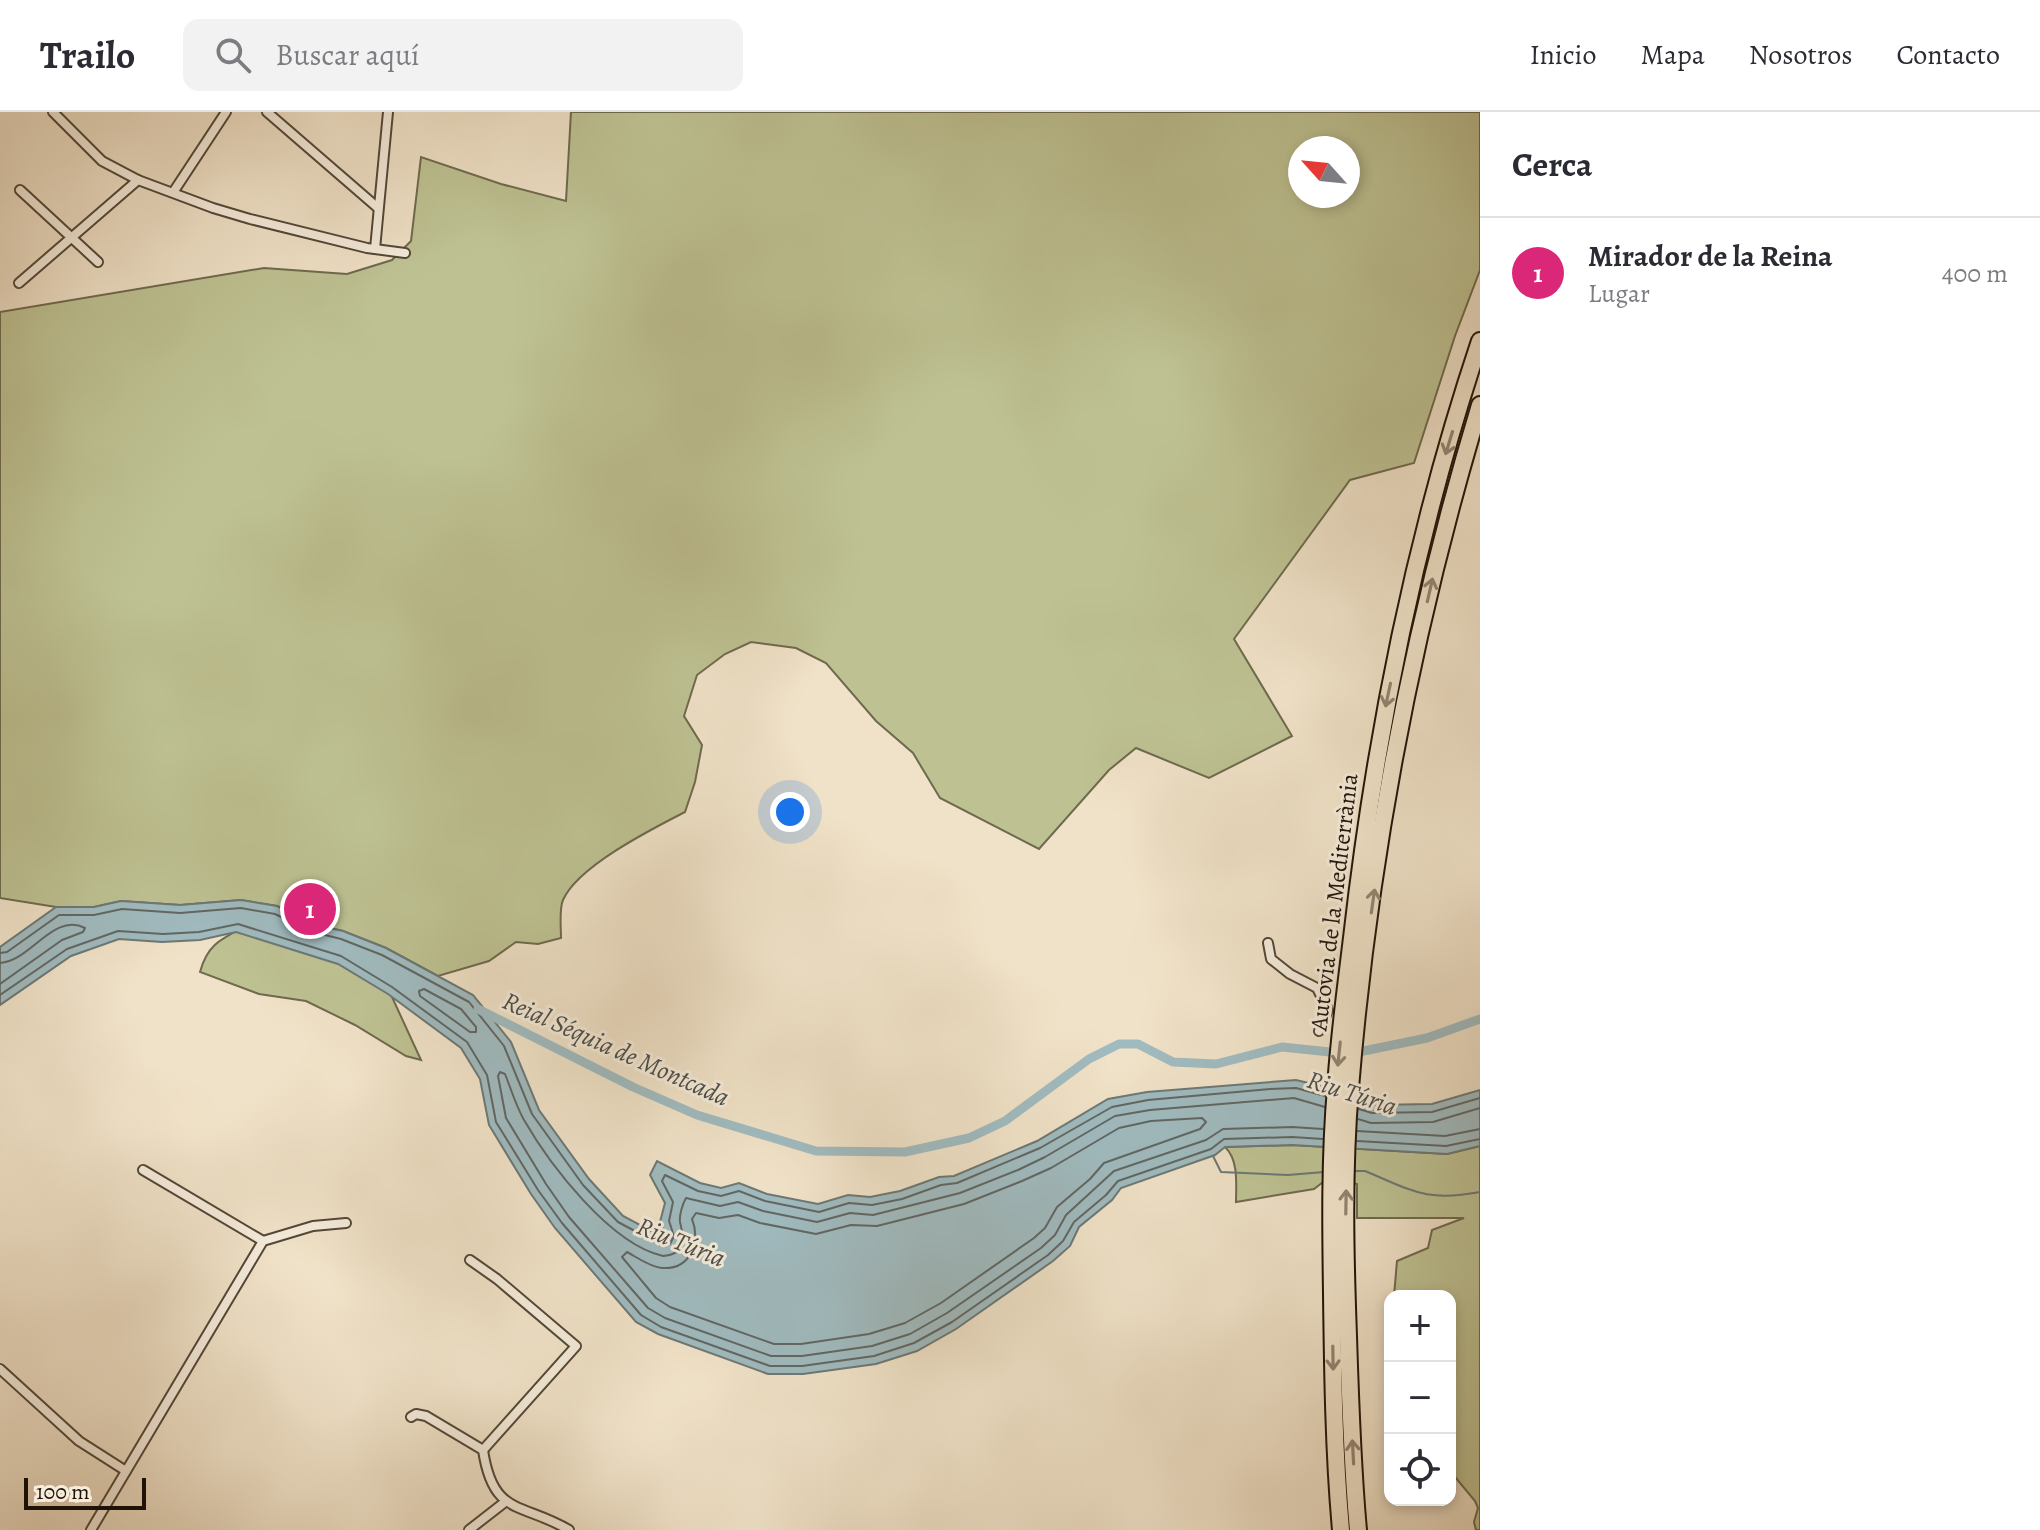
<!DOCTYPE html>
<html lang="es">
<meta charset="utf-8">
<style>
body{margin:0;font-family:Alegreya,serif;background:#f2f2f3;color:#2b2b33}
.controls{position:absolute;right:24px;bottom:24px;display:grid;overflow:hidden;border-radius:16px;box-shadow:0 4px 12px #0003}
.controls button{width:72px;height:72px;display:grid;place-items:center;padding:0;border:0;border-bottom:2px solid #e1e1e2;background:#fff;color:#2b2b33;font:40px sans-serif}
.compass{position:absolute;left:1288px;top:24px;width:72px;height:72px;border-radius:50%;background:#fff;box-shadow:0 4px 12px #0003;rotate:297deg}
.scale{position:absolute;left:24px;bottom:20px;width:122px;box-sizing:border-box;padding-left:8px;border:4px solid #1f1308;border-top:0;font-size:22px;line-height:28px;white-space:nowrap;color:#1f1308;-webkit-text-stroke:6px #f5ecdb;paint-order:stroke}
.you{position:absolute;left:790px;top:700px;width:28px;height:28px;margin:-20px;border:6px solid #fff;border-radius:50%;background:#1a73e8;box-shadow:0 0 0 12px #1a73e833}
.badge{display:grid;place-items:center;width:52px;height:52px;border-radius:50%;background:#db2777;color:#fff;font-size:26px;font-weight:700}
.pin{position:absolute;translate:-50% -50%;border:4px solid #fff;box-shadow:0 2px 8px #0006}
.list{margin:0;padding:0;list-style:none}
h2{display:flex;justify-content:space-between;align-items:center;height:104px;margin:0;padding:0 32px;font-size:34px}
h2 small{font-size:26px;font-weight:400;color:#7c7c81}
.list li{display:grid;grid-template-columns:52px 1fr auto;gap:24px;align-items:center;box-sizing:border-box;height:112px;padding:0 32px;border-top:2px solid #e1e1e2}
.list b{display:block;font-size:30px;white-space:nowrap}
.list p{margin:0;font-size:26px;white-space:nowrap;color:#7c7c81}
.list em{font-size:26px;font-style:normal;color:#7c7c81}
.icon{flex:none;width:44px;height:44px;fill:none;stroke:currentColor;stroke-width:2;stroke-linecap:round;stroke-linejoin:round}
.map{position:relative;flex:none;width:1480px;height:1418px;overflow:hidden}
header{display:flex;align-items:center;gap:48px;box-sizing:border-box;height:112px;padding:0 40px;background:#fff;border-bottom:2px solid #e1e1e2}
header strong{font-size:38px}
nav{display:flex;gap:44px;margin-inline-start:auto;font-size:28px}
.search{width:560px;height:72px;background:#f2f2f3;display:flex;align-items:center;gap:20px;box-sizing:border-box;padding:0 28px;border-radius:16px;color:#7c7c81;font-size:30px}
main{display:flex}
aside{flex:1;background:#fff}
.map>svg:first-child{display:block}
.green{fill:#bec293;stroke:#6e6a4e;stroke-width:2;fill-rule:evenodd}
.water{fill:#a0bbc0;stroke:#6c7876;stroke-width:2}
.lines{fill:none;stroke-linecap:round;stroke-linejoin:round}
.shore{stroke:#606764;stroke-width:2}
.stream{stroke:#6c7876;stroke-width:2}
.canal{stroke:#a0bbc0;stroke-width:9}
.minor-casing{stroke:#534738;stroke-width:12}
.motorway-casing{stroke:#1f1308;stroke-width:20}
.minor{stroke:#f5ecdb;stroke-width:8}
.motorway{stroke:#f0e2c8;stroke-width:16}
.oneway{stroke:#928572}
.labels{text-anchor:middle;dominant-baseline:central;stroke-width:6;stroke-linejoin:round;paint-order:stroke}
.street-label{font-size:24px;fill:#1f1308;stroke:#f5ecdb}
.water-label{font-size:26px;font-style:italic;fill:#4c4e48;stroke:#f5ecdb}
</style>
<header>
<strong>Trailo</strong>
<div class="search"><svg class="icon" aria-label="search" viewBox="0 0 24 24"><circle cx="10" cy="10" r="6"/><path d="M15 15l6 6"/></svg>Buscar aquí</div>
<nav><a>Inicio</a><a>Mapa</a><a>Nosotros</a><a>Contacto</a></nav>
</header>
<main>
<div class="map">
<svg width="1480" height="1418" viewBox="0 0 1480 1418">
<rect width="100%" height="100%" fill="#f0e2c8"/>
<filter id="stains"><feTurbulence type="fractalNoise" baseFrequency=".0025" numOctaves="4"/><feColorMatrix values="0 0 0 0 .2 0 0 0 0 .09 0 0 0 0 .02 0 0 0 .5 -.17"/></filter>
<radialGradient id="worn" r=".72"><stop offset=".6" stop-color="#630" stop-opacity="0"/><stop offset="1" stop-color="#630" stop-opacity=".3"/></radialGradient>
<g class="green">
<path d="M571 0H1480V158L1455 224 1414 351 1350 368 1234 527 1292 624 1209 666 1136 636 1109 658 1039 737 940 686 913 641 876 609 826 551 796 536 751 530 725 542 697 563 684 604 702 633 695 670 685 700C652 717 578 754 563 788 559 797 561 815 561 826L538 832 516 830 489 849 438 864 386 836 343 819 316 813 277 794 241 788 180 793 121 789 94 795H56L0 786V200L264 156 347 162 392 148 411 129 421 45 501 72 566 89ZM1300 36H1348V84H1300Z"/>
<path d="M242 816 308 834 391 877 392 885 421 948 406 944 355 913 306 889 259 882 200 860C207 834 219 828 242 816Z"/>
<path d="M1292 1033 1447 1042 1480 1034V1418H1476L1474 1410 1478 1396 1475 1389 1450 1359V1184H1394L1397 1149 1428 1136 1432 1118 1464 1106H1357V1072L1327 1067 1314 1077 1236 1090C1236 1073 1239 1048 1225 1035Z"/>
</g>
<path class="water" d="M241 788 277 794 316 813 343 819 386 836 473 883 511 930 539 998 589 1067 623 1104 668 1128 660 1110 665 1091 650 1063 657 1049 700 1071 721 1076 739 1071 767 1082 818 1092 848 1083 870 1085 900 1079 939 1065 954 1064 1037 1029 1108 987 1147 980 1296 968 1321 974 1372 993 1432 992 1480 978V1034L1447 1042 1292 1033 1225 1035 1215 1043 1121 1076 1112 1088 1079 1115 1070 1134 1053 1149 956 1217 917 1239 876 1252 803 1262H768L658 1222 636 1210 555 1116 531 1082 489 1013 480 967 461 936 388 882 338 852 236 820 200 828 162 830 119 827 71 844 0 893V835L56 795H94L121 789 180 793Z"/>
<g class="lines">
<g class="shore">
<path d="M0 841 7 840 59 803H94L122 797 180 801 241 796 275 802 313 820 341 827 382 843 469 890 504 934 532 1002 583 1073 618 1110 663 1134 670 1132 674 1124 669 1109 673 1090 662 1069 665 1063 698 1079 721 1084 739 1079 765 1089 819 1100 849 1091 872 1093 902 1087 941 1073 957 1071 1040 1036 1112 995 1148 988 1270 977 1296 976 1325 984"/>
<path d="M0 851C31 849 53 800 85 816L83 820 62 828 0 872"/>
<path d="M424 877 461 897 476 915V920H470L420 884 419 879Z"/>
<path d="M0 883 67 837 118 819 163 822 199 820 238 812 341 844 392 875 467 930 487 963 496 1010 538 1078 562 1111 641 1203 661 1215 770 1254H802L874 1244 914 1231 952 1210 1048 1143 1063 1129 1074 1110 1106 1083 1118 1069 1211 1037 1224 1027 1292 1025 1323 1027"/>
<path d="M1359 997 1372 1001 1432 1000 1480 986"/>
<path d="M1202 1006 1206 1010 1200 1017 1104 1051 1090 1067 1057 1095 1045 1116 1034 1126 941 1191 905 1211 869 1222 801 1232H774L670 1195 656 1186 622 1145 627 1140C638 1146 650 1155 662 1156 691 1158 701 1129 692 1107L696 1101 719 1106 738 1103 760 1111 816 1122 851 1113 877 1114 964 1092 1022 1069 1051 1056 1119 1016 1151 1009Z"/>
<path d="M1358 1007 1371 1011 1433 1010 1480 996"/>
<path d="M1323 1017 1292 1015 1223 1017 1206 1028 1114 1059 1066 1103 1055 1123 1041 1136 947 1201 910 1222 872 1234 802 1244H771L665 1206 648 1196 569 1105 546 1072 506 1006 498 964 500 960 505 962C511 977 516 994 524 1008 550 1053 610 1132 663 1144 688 1141 684 1128 680 1110 679 1103 683 1091 686 1086L720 1094 738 1090 763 1099 817 1110 850 1101 873 1103 960 1081 1018 1058 1045 1045 1115 1004 1150 998 1294 986 1325 995"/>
<path d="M1357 1019 1445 1024 1480 1017"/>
<path d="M1357 1029 1446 1034 1480 1027"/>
</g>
<g class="stream">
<path d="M1213 1044 1221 1060 1288 1063 1324 1060"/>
<path d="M1355 1059H1365C1413 1079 1426 1090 1480 1080"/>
</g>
<path class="canal" d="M478 897 633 975 697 1003 816 1039 905 1040 969 1026 1005 1009 1089 947 1119 932H1138L1173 950 1216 952 1282 935 1349 942 1427 926 1480 907"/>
<defs>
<g id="minor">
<path d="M53 0 102 49 138 68 213 96 250 107 367 136 405 141"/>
<path d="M267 0 378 96"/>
<path d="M20 78 98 150"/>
<path d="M174 79 226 0"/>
<path d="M375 137 388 0"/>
<path d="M19 171 138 68"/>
<path d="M1268 831 1271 847 1290 862 1317 876 1328 898 1319 919"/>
<path d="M143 1058 263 1129"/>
<path d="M470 1148 497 1167 576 1234 483 1338"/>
<path d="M0 1257 79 1329 126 1359"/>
<path d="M411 1305 416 1302 426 1304 483 1338C493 1405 522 1390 569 1418"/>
<path d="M91 1418 263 1129 313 1114 346 1111"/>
<path d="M469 1418 505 1390"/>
</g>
<g id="motorway">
<path d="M1341 1418C1334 1340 1333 1261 1332 1182 1331 1114 1330 1045 1336 976 1339 926 1346 876 1352 826 1375 624 1415 423 1480 229"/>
<path d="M1358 1418C1352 1354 1350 1289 1348 1224 1345 1142 1343 1059 1350 976 1369 745 1413 515 1480 293"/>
</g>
</defs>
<use href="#minor" class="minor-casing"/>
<use href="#motorway" class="motorway-casing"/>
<use href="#minor" class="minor"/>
<use href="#motorway" class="motorway"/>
</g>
<defs><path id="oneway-shaft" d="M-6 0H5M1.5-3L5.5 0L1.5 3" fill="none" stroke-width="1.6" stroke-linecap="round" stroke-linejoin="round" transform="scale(2)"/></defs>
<g class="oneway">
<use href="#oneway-shaft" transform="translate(1449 331) rotate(107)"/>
<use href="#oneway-shaft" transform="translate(1430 478) rotate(-77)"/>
<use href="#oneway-shaft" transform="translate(1388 583) rotate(102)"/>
<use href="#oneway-shaft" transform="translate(1373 789) rotate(-82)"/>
<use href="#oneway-shaft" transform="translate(1339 942) rotate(96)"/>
<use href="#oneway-shaft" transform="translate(1346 1090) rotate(-89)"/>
<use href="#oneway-shaft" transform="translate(1333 1246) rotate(89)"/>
<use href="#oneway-shaft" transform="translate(1353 1340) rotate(-93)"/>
</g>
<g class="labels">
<g class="street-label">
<text transform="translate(1334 790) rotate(-83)">Autovia de la Mediterrània</text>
</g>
<g class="water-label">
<text transform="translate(616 937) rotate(24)">Reial Séquia de Montcada</text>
<text transform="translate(1352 981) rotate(18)">Riu Túria</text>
<text transform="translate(681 1130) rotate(22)">Riu Túria</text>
</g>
</g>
<rect width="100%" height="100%" filter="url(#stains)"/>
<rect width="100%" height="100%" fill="url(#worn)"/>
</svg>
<div class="controls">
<button>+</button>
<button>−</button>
<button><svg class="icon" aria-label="locate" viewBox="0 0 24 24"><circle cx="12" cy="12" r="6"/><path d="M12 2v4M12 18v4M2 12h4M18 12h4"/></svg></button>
</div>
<svg class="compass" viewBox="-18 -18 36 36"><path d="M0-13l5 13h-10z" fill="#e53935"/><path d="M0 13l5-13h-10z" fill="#7c7c81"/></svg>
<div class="scale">100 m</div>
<div class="you"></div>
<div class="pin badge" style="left:310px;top:797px">1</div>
</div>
<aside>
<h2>Cerca<small></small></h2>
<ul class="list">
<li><span class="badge">1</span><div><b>Mirador de la Reina</b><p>Lugar</p></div><em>400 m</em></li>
</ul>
</aside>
</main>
